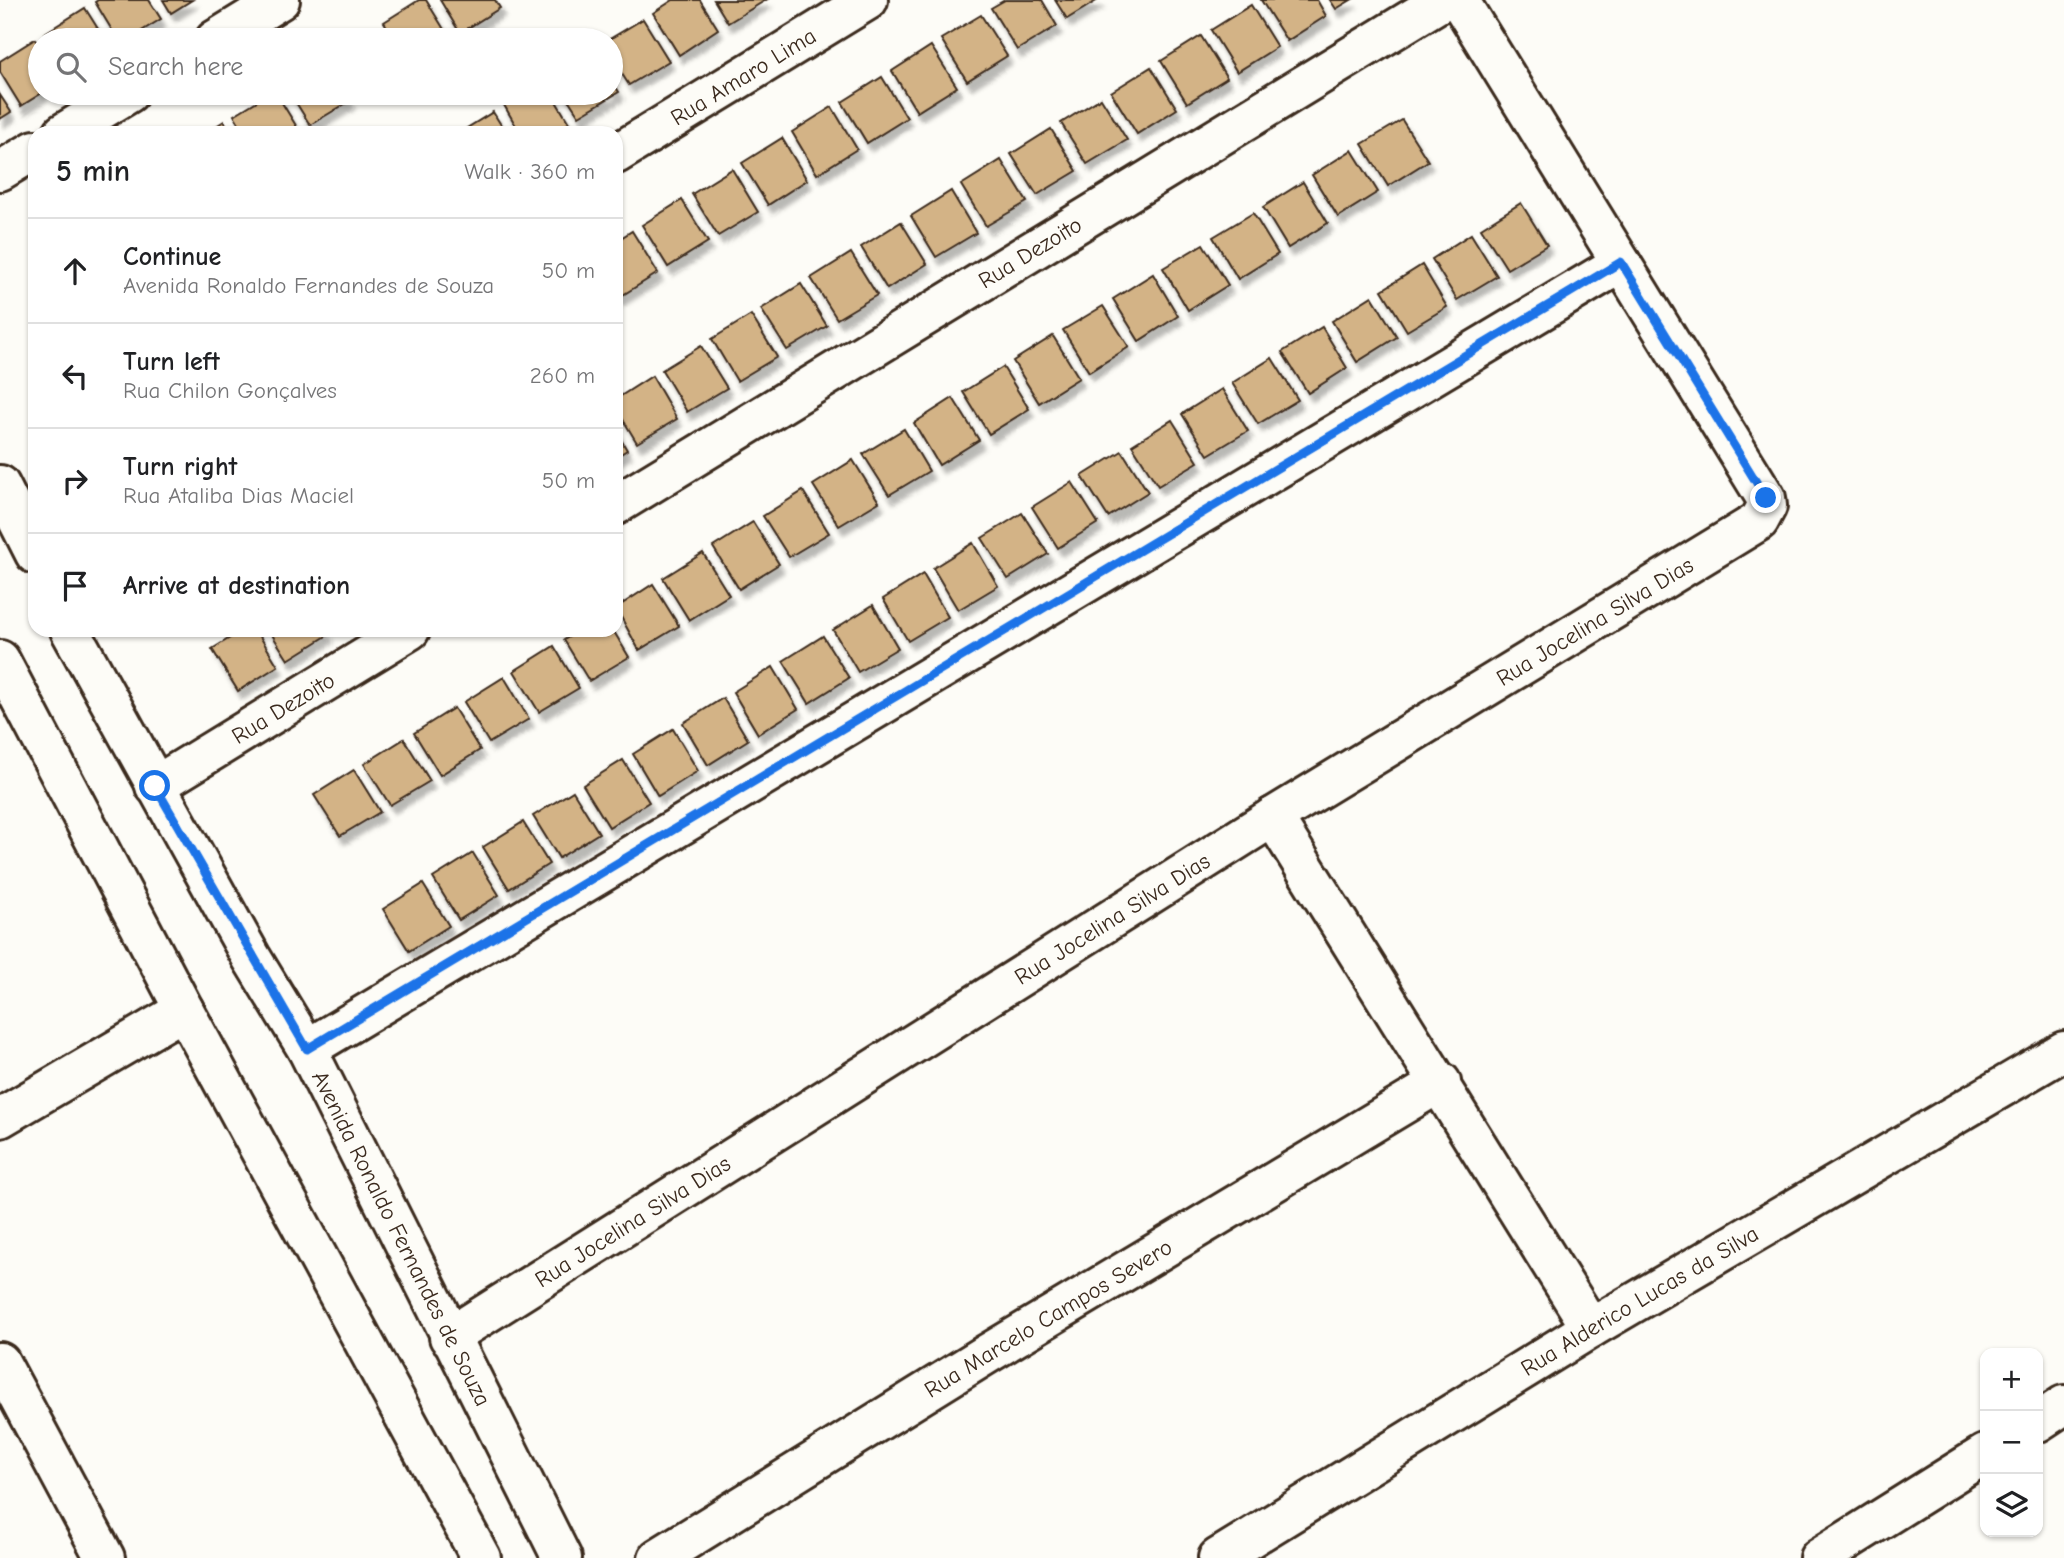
<!DOCTYPE html>
<meta charset="utf-8">
<style>
body{margin:0;font-family:"Comic Neue",sans-serif;background:#f6f6f6;color:#202124}
.controls{position:absolute;right:21px;bottom:21px;display:grid;overflow:hidden;border-radius:14px;box-shadow:0 2px 5px #0004}
.controls button{width:63px;height:63px;display:grid;place-items:center;padding:0;border:0;border-bottom:2px solid #e0e0e0;background:#fff;color:#202124;font:35px sans-serif}
.stop{position:absolute;width:21px;height:21px;margin:-16px;border:5px solid #1a73e8;border-radius:50%;background:#fff}
.stop.end{background:#1a73e8;border-color:#fff;box-shadow:0 2px 7px #0008}
.list{margin:0;padding:0;list-style:none}
h2{display:flex;justify-content:space-between;align-items:center;height:91px;margin:0;padding:0 28px;font-size:30px}
h2 small{font-size:23px;font-weight:400;color:#757577}
.list li{display:grid;grid-template-columns:46px 1fr auto;gap:21px;align-items:center;box-sizing:border-box;height:105px;padding:0 28px;border-top:2px solid #e0e0e0}
.list b{display:block;font-size:26px;white-space:nowrap}
.list p{margin:0;font-size:23px;white-space:nowrap;color:#757577}
.list em{font-size:23px;font-style:normal;color:#757577}
.icon{flex:none;width:38px;height:38px;fill:none;stroke:currentColor;stroke-width:2;stroke-linecap:round;stroke-linejoin:round}
.map{position:relative;flex:none;width:2064px;height:1558px;overflow:hidden}
.search{position:absolute;background:#fff;box-shadow:0 2px 5px #0004;left:28px;top:28px;width:595px;height:77px;display:flex;align-items:center;gap:18px;box-sizing:border-box;padding:0 24px;border-radius:38px;color:#757577;font-size:26px}
.panel{position:absolute;background:#fff;box-shadow:0 2px 5px #0004;left:28px;top:126px;width:595px;height:511px;border-radius:21px}
.map>svg:first-child{display:block}
.building{fill:#d3b386;stroke:#3b2a1e;stroke-width:2;filter:url(#shadow)}
.lines{fill:none;stroke-linecap:round;stroke-linejoin:round}
.minor-casing{stroke:#3b2a1e;stroke-width:44}
.minor{stroke:#fdfcf7;stroke-width:38}
.route{stroke:#1a73e8;stroke-width:9}
.labels{text-anchor:middle;dominant-baseline:central;stroke-width:5;stroke-linejoin:round;paint-order:stroke}
.street-label{font-size:23px;fill:#3b2a1e;stroke:#fdfcf7}
</style>
<div class="map">
<svg width="2064" height="1558" viewBox="0 0 2064 1558">
<defs>
<filter id="shadow"><feDropShadow dx="4.5" dy="8" stdDeviation="2" flood-color="#0004"/></filter>
</defs>
<rect width="100%" height="100%" fill="#fdfcf7"/>
<filter id="ink" filterUnits="userSpaceOnUse"><feTurbulence type="fractalNoise" baseFrequency=".0143" numOctaves="2"/><feDisplacementMap in="SourceGraphic" scale="14" xChannelSelector="R" yChannelSelector="G"/><feConvolveMatrix kernelMatrix="1 2 1 2 8 2 1 2 1" color-interpolation-filters="sRGB"/></filter>
<g filter="url(#ink)">
<g class="building">
<path d="M98 0H149L161 19 127 40H118L95 2Z"/>
<path d="M163 0H192L171 13Z"/>
<path d="M419 0H426L450 39 395 40 384 22Z"/>
<path d="M440 0H495L500 8 460 33Z"/>
<path d="M673 0H700L718 29 679 55 653 13Z"/>
<path d="M714 0H766L728 23Z"/>
<path d="M1005 0H1042L1057 26 1017 50 991 8Z"/>
<path d="M1055 0H1098L1067 19Z"/>
<path d="M1261 0H1317L1326 16 1287 41Z"/>
<path d="M1330 0H1351L1336 9Z"/>
<path d="M1251 5 1277 47 1237 72 1211 30Z"/>
<path d="M85 8 105 40H49L45 33Z"/>
<path d="M981 15 1007 56 967 81 941 39Z"/>
<path d="M643 19 669 61 629 85 611 57V40H608Z"/>
<path d="M374 28 382 40H354Z"/>
<path d="M1201 36 1227 78 1187 103 1161 61Z"/>
<path d="M35 39 40 48 42 93 21 106 0 72V61Z"/>
<path d="M931 46 957 87 917 112 892 71Z"/>
<path d="M1151 67 1177 109 1137 134 1111 92Z"/>
<path d="M882 77 907 118 867 143 842 102Z"/>
<path d="M611 79 619 92 579 116 564 93H611Z"/>
<path d="M270 93H276L300 132 245 133 234 115Z"/>
<path d="M290 93H345L350 101 310 125Z"/>
<path d="M524 93H551L569 123 552 133H520L504 105Z"/>
<path d="M0 95 11 112 0 119Z"/>
<path d="M1101 98 1127 140 1087 164 1061 123Z"/>
<path d="M832 107 857 149 817 174 792 132Z"/>
<path d="M493 112 506 133H459Z"/>
<path d="M1402 120 1428 161 1388 186 1362 144Z"/>
<path d="M224 121 232 133H205Z"/>
<path d="M1051 129 1077 171 1037 195 1011 154Z"/>
<path d="M782 138 807 180 768 205 742 163Z"/>
<path d="M1352 150 1378 192 1338 217 1312 175Z"/>
<path d="M1001 160 1027 202 986 226 961 185Z"/>
<path d="M732 169 758 212 718 236 692 194Z"/>
<path d="M1303 182 1328 223 1288 248 1263 207Z"/>
<path d="M951 191 976 233 936 257 911 216Z"/>
<path d="M682 200 708 242 668 267 642 225Z"/>
<path d="M1521 203 1547 245 1507 269 1481 228Z"/>
<path d="M1253 213 1278 254 1238 279 1213 237Z"/>
<path d="M901 222 927 264 887 289 861 247Z"/>
<path d="M632 231 658 273 618 298 616 241Z"/>
<path d="M1471 234 1497 276 1457 300 1432 259Z"/>
<path d="M1203 244 1228 285 1188 310 1163 268Z"/>
<path d="M851 253 877 295 837 319 811 278Z"/>
<path d="M1422 265 1447 307 1407 331 1382 290Z"/>
<path d="M1153 274 1178 316 1139 341 1113 299Z"/>
<path d="M801 284 827 326 787 350 761 309Z"/>
<path d="M1372 296 1397 337 1357 362 1332 321Z"/>
<path d="M1103 306 1129 347 1089 372 1063 330Z"/>
<path d="M751 315 777 357 737 381 712 339Z"/>
<path d="M1322 327 1347 368 1308 393 1282 352Z"/>
<path d="M1053 336 1079 378 1039 403 1013 361Z"/>
<path d="M701 346 727 388 687 412 662 370Z"/>
<path d="M1272 358 1298 400 1258 424 1232 383Z"/>
<path d="M1003 367 1029 409 989 434 963 392Z"/>
<path d="M652 376 677 419 637 443 616 408V399Z"/>
<path d="M1222 389 1248 431 1208 455 1182 414Z"/>
<path d="M953 398 979 440 939 465 914 423Z"/>
<path d="M1172 420 1198 462 1158 486 1132 445Z"/>
<path d="M904 429 929 471 889 495 863 454Z"/>
<path d="M616 431 627 450 616 457Z"/>
<path d="M1122 451 1148 492 1108 517 1082 476Z"/>
<path d="M853 460 879 502 839 526 813 485Z"/>
<path d="M1072 482 1098 523 1058 548 1032 507Z"/>
<path d="M803 491 829 533 789 557 763 516Z"/>
<path d="M1022 513 1048 554 1008 579 982 538Z"/>
<path d="M753 522 779 564 739 589 713 547Z"/>
<path d="M973 543 998 586 958 610 933 568Z"/>
<path d="M703 553 729 595 689 620 663 578Z"/>
<path d="M923 574 948 617 908 641 883 599Z"/>
<path d="M653 584 679 626 639 650 616 608Z"/>
<path d="M873 605 898 648 858 672 833 630Z"/>
<path d="M243 630H256L278 666 238 691 212 649Z"/>
<path d="M269 630H325L328 635 288 660Z"/>
<path d="M580 630H613L629 657 589 681 564 640Z"/>
<path d="M823 636 849 678 809 703 783 661Z"/>
<path d="M554 646 579 688 539 712 514 671Z"/>
<path d="M773 667 798 709 758 734 733 692Z"/>
<path d="M504 677 529 719 489 743 464 702Z"/>
<path d="M723 698 748 740 708 765 683 723Z"/>
<path d="M454 708 480 750 440 775 414 733Z"/>
<path d="M673 729 698 771 658 796 633 754Z"/>
<path d="M404 739 430 781 390 805 364 764Z"/>
<path d="M623 760 649 802 609 827 583 785Z"/>
<path d="M354 770 380 812 340 836 314 795Z"/>
<path d="M573 791 599 833 559 858 533 816Z"/>
<path d="M523 822 549 864 509 889 483 847Z"/>
<path d="M473 853 499 895 459 920 433 878Z"/>
<path d="M423 884 449 926 409 951 383 909Z"/>
</g>
<g class="lines">
<defs>
<g id="minor">
<path d="M215 40 280 0"/>
<path d="M63 133 129 93"/>
<path id="s1" d="M616 154 868 0"/>
<path d="M0 171 35 150"/>
<path d="M0 485 35 554"/>
<path id="s2" d="M616 505 1443 0"/>
<path id="s3" d="M70 630 251 957 307 1049 562 1558"/>
<path d="M0 660 184 1010 481 1558"/>
<path id="s4" d="M155 786 410 630"/>
<path d="M1273 817 1591 1328"/>
<path d="M307 1049 1621 263"/>
<path d="M0 1118 184 1010"/>
<path id="s5" d="M449 1337 1273 817 1759 521 1767 506 1766 498 1459 0"/>
<path d="M0 1362 105 1558"/>
<path d="M2038 1422 2064 1405"/>
<path id="s6" d="M658 1558 987 1354 1441 1082"/>
<path id="s7" d="M1218 1558 1591 1328 2064 1051"/>
<path d="M1819 1558 1985 1454"/>
</g>
</defs>
<use href="#minor" class="minor-casing"/>
<use href="#minor" class="minor"/>
</g>
</g>
<g class="lines" filter="url(#ink)">
<path class="route" d="M155 786 307 1049 1621 262 1766 498"/>
</g>
<g class="labels">
<g class="street-label">
<text stroke="none"><textPath href="#s1" startOffset="149">Rua Amaro Lima</textPath></text>
<text stroke="none"><textPath href="#s2" startOffset="485">Rua Dezoito</textPath></text>
<text stroke="none"><textPath href="#s5" startOffset="1351">Rua Jocelina Silva Dias</textPath></text>
<text stroke="none"><textPath href="#s4" startOffset="150">Rua Dezoito</textPath></text>
<text stroke="none"><textPath href="#s5" startOffset="784">Rua Jocelina Silva Dias</textPath></text>
<text stroke="none"><textPath href="#s5" startOffset="217">Rua Jocelina Silva Dias</textPath></text>
<text stroke="none"><textPath href="#s3" startOffset="693">Avenida Ronaldo Fernandes de Souza</textPath></text>
<text stroke="none"><textPath href="#s7" startOffset="494">Rua Alderico Lucas da Silva</textPath></text>
<text stroke="none"><textPath href="#s6" startOffset="458">Rua Marcelo Campos Severo</textPath></text>
</g>
</g>
</svg>
<div class="controls">
<button>+</button>
<button>−</button>
<button><svg class="icon" aria-label="layers" viewBox="0 0 24 24"><path d="M12 4l9 5-9 5-9-5zM3 14l9 5 9-5"/></svg></button>
</div>
<div class="stop" style="left:155px;top:786px"></div>
<div class="stop end" style="left:1766px;top:498px"></div>
<div class="search"><svg class="icon" aria-label="search" viewBox="0 0 24 24"><circle cx="10" cy="10" r="6"/><path d="M15 15l6 6"/></svg>Search here</div>
<section class="panel">
<h2>5 min<small>Walk · 360 m</small></h2>
<ul class="list">
<li><svg class="icon" aria-label="ahead" viewBox="0 0 24 24"><path d="M12 20V5M6 11l6-6 6 6"/></svg><div><b>Continue</b><p>Avenida Ronaldo Fernandes de Souza</p></div><em>50 m</em></li>
<li><svg class="icon" aria-label="left" viewBox="0 0 24 24"><path d="M17 20v-9H6M10 6l-5 5 5 5"/></svg><div><b>Turn left</b><p>Rua Chilon Gonçalves</p></div><em>260 m</em></li>
<li><svg class="icon" aria-label="right" viewBox="0 0 24 24"><path d="M7 20v-9h11M14 6l5 5-5 5"/></svg><div><b>Turn right</b><p>Rua Ataliba Dias Maciel</p></div><em>50 m</em></li>
<li><svg class="icon" aria-label="arrive" viewBox="0 0 24 24"><path d="M6 21V4h12l-3 4 3 4H6"/></svg><div><b>Arrive at destination</b></div></li>
</ul>
</section>
</div>
